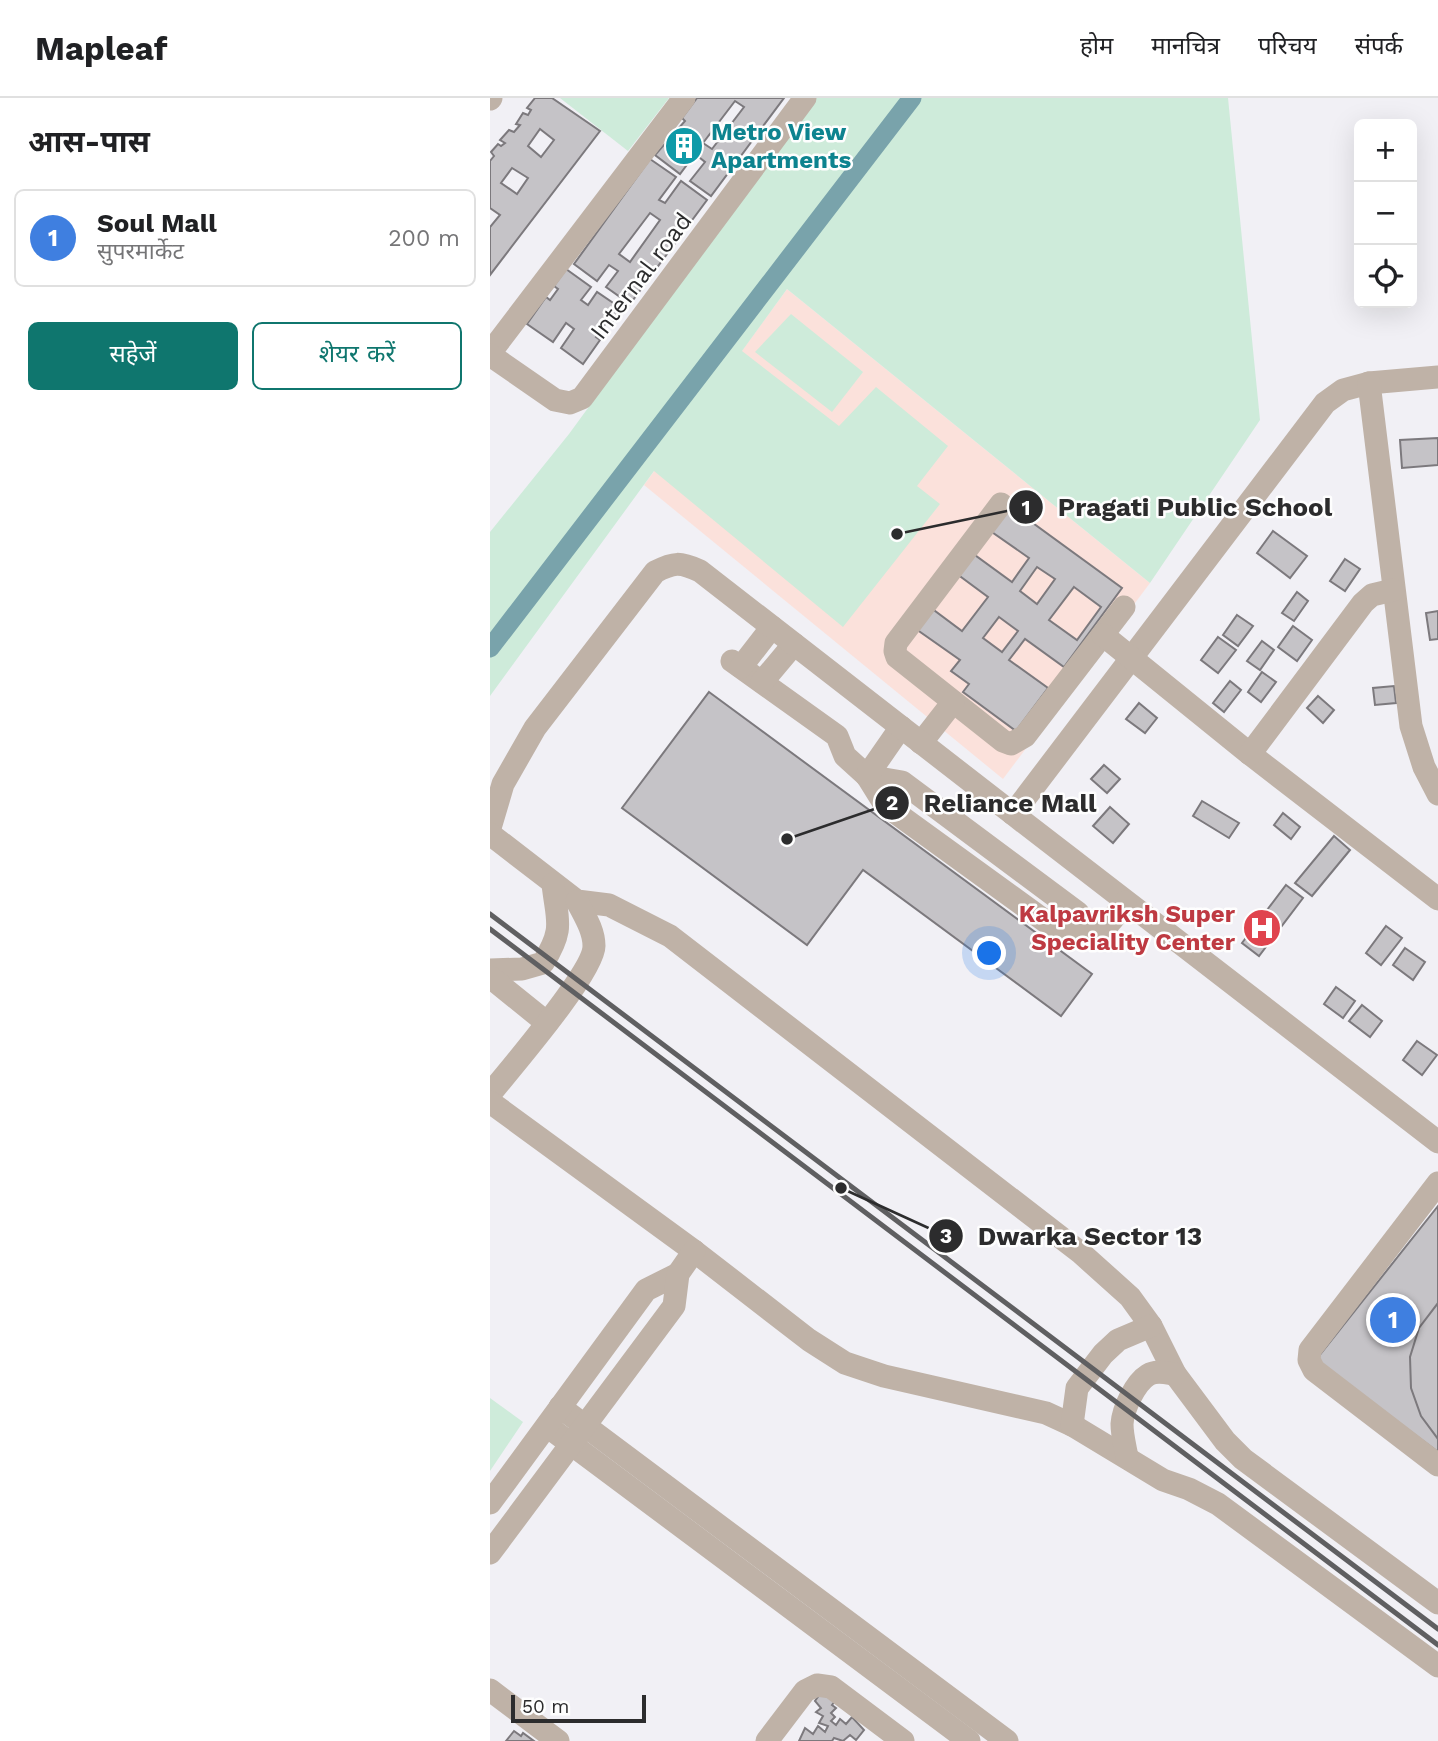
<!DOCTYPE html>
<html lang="hi">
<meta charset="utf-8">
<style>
body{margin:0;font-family:"Work Sans","Noto Sans Devanagari",sans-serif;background:#f2f2f2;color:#202124}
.controls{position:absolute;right:21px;top:21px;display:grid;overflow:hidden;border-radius:10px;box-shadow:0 7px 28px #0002}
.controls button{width:63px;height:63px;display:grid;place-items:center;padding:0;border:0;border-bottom:2px solid #e0e0e0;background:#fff;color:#202124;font:35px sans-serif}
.scale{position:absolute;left:21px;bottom:18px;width:135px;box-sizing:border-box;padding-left:7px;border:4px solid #2c2c2d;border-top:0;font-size:19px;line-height:24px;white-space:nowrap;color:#2c2c2d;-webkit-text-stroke:5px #fefefe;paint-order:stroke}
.you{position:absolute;left:500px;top:856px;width:24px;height:24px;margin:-18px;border:5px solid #fff;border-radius:50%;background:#1a73e8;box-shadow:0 0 0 10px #1a73e833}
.badge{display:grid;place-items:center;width:46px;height:46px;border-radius:50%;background:#0f766e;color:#fff;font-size:23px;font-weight:700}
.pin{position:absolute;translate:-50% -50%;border:4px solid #fff;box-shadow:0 2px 7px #0006}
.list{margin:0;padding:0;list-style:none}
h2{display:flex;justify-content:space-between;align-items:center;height:91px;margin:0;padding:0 28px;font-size:30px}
h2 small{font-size:23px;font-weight:400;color:#757577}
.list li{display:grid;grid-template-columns:46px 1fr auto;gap:21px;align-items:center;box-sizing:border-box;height:98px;margin:0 14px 14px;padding:0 14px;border:2px solid #e0e0e0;border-radius:10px}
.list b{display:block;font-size:26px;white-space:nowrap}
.list p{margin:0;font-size:23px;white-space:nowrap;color:#757577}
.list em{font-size:23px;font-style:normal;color:#757577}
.actions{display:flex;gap:14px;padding:21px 28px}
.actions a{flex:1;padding:16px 0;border:2px solid #0f766e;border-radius:10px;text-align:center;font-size:24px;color:#0f766e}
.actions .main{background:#0f766e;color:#fff}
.icon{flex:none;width:38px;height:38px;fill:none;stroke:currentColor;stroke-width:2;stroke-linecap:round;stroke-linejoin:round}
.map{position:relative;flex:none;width:948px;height:1643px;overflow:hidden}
header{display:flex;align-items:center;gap:42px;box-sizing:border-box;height:98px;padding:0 35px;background:#fff;border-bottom:2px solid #e0e0e0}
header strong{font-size:33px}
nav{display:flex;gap:38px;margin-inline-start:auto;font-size:24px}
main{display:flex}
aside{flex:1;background:#fff}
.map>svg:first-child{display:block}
.education{fill:#fbe1db}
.green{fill:#ceebda}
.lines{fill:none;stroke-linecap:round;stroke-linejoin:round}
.canal{stroke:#79a3ab;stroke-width:19}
.building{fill:#c5c3c7;stroke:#7c797d;stroke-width:2;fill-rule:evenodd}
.minor{stroke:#bfb2a7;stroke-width:23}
.rail{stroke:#5f5f61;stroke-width:5}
.labels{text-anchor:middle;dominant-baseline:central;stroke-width:5;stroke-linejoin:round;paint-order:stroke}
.culture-label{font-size:24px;font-weight:bold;fill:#0d838f;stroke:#fefefe;text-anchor:start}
.street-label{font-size:24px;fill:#2c2c2d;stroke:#fefefe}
.health-label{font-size:24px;font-weight:bold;fill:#be3a42;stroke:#fefefe;text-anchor:end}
.leader{fill:none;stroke:#2c2c2d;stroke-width:2.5}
.callout-dot{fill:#2c2c2d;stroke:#fefefe;stroke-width:2.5}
.mark-label{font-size:21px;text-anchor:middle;font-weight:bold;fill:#fff}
.callout-label{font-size:26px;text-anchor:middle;font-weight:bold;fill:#2c2c2d;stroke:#fefefe;stroke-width:5;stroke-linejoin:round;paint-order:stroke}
</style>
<header>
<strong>Mapleaf</strong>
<nav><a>होम</a><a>मानचित्र</a><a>परिचय</a><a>संपर्क</a></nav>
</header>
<main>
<aside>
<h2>आस-पास<small></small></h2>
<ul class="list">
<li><span class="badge" style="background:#3f7fe0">1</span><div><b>Soul Mall</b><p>सुपरमार्केट</p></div><em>200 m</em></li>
</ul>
<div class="actions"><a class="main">सहेजें</a><a>शेयर करें</a></div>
</aside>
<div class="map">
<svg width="948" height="1643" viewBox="0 0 948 1643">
<rect width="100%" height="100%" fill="#f1f0f5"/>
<path class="education" d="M297 191 660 485 513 681 154 387Z"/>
<g class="green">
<path d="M70 0H179L138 53Z"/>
<path d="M324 0H738L770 322 660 485 297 191 252 253 349 328 386 289 458 348 427 388 450 406 353 529 164 373 0 598V434L79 336Z"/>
<path d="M301 216 373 274 342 314 265 254Z"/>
<path d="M0 1300 33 1324 0 1373Z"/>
</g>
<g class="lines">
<path class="canal" d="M0 550 422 0"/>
</g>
<g class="building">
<path d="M45 0H62L110 33 0 177V129L10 117 0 110V63L4 58 1 54 8 46 11 48 15 45 10 42 19 32 24 34 30 27 26 26 33 15 38 17 41 12 37 10ZM50 31 64 42 51 59 38 48ZM22 70 38 80 27 96 11 85Z"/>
<path d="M207 0H294L221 98 200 83 215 64 205 56 190 76 165 57 195 23 192 20ZM245 3 254 9 222 51 213 45Z"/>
<path d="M160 61 186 79 169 102 175 105 191 83 217 102 140 206 116 189 128 173 119 167 107 183 84 166ZM160 115 170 122 140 164 129 156Z"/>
<path d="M76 171 101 189 91 202 98 207 107 194 132 211 120 228 116 225 106 239 110 242 93 266 71 250 84 231 76 225 63 244 37 226 56 199 60 202 68 191 64 188Z"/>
<path d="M948 340V367L912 370 910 342Z"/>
<path d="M518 407 632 490 574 569 535 541 519 562 558 590 526 633 473 594 479 586 461 573 470 562 426 531 441 510 472 533 498 499 467 476 482 455 522 484 539 460 499 432ZM547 469 565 481 547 506 530 493ZM584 489 611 509 587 542 559 522ZM509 519 528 533 512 554 493 540Z"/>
<path d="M783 433 817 458 800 480 767 455Z"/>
<path d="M855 461 870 471 855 493 840 483Z"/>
<path d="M807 494 818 503 804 523 792 515Z"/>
<path d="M948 513V541L940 542 936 515Z"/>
<path d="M747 517 763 528 748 548 733 537Z"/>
<path d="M803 528 822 542 807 563 788 549Z"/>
<path d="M728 539 746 552 728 575 711 562Z"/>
<path d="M772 543 784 552 770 572 757 563Z"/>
<path d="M772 574 786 584 771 604 758 594Z"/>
<path d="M740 583 751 592 734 614 723 605Z"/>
<path d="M904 588 906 605 885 607 883 590Z"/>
<path d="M219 594 602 876 571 918 373 772 317 847 132 710Z"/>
<path d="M828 598 844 612 833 625 817 610Z"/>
<path d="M649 605 667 620 655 635 636 621Z"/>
<path d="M614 667 630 681 617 695 601 681Z"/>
<path d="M712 703 749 725 739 740 703 718Z"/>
<path d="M620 709 639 726 623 745 603 728Z"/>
<path d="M793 715 810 729 801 741 784 727Z"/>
<path d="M844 738 860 752 822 798 805 785Z"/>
<path d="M796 787 813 800 769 858 752 845Z"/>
<path d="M896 828 912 840 891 867 876 855Z"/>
<path d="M915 850 935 864 923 882 903 867Z"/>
<path d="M846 889 865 903 853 920 834 906Z"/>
<path d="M872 907 892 923 880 939 859 923Z"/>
<path d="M927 943 947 957 932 977 913 962Z"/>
<path d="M948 1108V1354L825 1263Z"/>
<path d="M948 1205V1341L931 1318 921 1290 920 1259 929 1230Z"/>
<path d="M332 1593 345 1603 342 1607 346 1610 341 1615 345 1619 341 1623 346 1627 350 1621 356 1626 362 1619 374 1632 366 1642 360 1637 353 1643 344 1640 342 1643H309L315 1630 323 1636 328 1628 335 1634 338 1628 329 1625 333 1618 326 1614 331 1610 325 1603Z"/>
<path d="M24 1633 31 1638 33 1635 44 1643H16Z"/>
</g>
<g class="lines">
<g class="minor">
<path d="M0 1 1 0"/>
<path d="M0 255 194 0"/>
<path d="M0 257 65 302 80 305 92 300 315 0"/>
<path d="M948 279 879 285 853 292 835 305 523 716 948 1044"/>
<path d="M879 285 921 628 934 669 948 696"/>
<path d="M511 406 406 545 405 553 407 559 513 643 521 646 535 638 634 509"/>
<path d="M613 537 760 656 948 801"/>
<path d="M242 563 347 638 355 658 377 678 395 707 573 836C606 846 618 829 635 804"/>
<path d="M251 569 282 529"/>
<path d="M272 584 304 546"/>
<path d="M431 645 463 604"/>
<path d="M760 656 873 505 882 497 903 492"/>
<path d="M377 678 412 684 588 815C595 826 591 831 583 839"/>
<path d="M377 678 411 629"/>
<path d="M0 730 13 686 45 630 165 474C184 464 190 464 210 473L523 716"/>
<path d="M0 736 87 803 119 807 180 838 591 1155 640 1199 661 1228 685 1276 735 1343 753 1361 948 1505"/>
<path d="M0 872 32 871 53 865C75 830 67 823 63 786"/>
<path d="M0 879 57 925"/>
<path d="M0 996C20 971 104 874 104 848 104 832 94 817 87 803"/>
<path d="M0 1004 204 1153 319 1242 355 1265 394 1278 556 1315 582 1327 673 1382 699 1391 728 1406 948 1568"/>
<path d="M948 1085 820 1252 819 1262 824 1272 948 1367"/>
<path d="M70 1309 517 1643"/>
<path d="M582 1327 587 1290 613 1256 628 1242 661 1228"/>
<path d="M57 1328 479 1643"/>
<path d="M637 1359C635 1348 632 1337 632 1326 633 1311 645 1285 658 1277 666 1272 676 1275 685 1276"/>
<path d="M0 1405 156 1192 188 1176"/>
<path d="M0 1455 184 1208 188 1176 204 1153"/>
<path d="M0 1592 68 1643"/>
<path d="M277 1643 315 1593 327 1587 341 1589 413 1643"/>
</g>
<g class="rail">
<path d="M0 816 948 1531"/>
<path d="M0 831 948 1547"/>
</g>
</g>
<defs>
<symbol id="building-disc" viewBox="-11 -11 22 22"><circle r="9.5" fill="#0f9aa8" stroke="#fefefe"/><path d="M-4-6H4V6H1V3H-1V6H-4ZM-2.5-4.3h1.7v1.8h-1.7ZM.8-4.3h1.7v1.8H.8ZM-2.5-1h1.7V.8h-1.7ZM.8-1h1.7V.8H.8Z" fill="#fff"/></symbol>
<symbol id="hospital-disc" viewBox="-11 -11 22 22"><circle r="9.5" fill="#e0444e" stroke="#fefefe"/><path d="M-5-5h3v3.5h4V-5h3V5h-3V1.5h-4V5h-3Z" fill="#fff"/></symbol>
</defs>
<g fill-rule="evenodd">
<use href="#building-disc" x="172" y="26" width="44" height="44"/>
<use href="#hospital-disc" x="750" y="808" width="44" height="44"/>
</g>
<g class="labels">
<g class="culture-label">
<text x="221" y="34">Metro View<tspan x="221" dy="28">Apartments</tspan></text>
</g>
<g class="street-label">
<text transform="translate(151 178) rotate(-53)">Internal road</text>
</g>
<g class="health-label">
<text x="745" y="816">Kalpavriksh Super<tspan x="745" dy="28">Speciality Center</tspan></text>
</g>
</g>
<path class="leader" d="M407 436L536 409M297 741L402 705M351 1090L456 1138"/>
<g class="callout-dot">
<circle cx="407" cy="436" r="7"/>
<circle cx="297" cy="741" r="7"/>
<circle cx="351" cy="1090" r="7"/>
<circle cx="536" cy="409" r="18"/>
<circle cx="402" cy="705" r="18"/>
<circle cx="456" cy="1138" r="18"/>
</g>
<g class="mark-label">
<text x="536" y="417">1</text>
<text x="402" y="712">2</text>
<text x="456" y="1145">3</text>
</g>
<g class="callout-label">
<text x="705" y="418">Pragati Public School</text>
<text x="520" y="714">Reliance Mall</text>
<text x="600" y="1147">Dwarka Sector 13</text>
</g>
</svg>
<div class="controls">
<button>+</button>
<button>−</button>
<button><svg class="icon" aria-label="locate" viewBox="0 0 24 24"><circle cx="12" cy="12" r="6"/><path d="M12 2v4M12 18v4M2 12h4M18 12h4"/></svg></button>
</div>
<div class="scale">50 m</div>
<div class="you"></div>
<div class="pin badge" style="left:903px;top:1222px;background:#3f7fe0">1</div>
</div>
</main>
